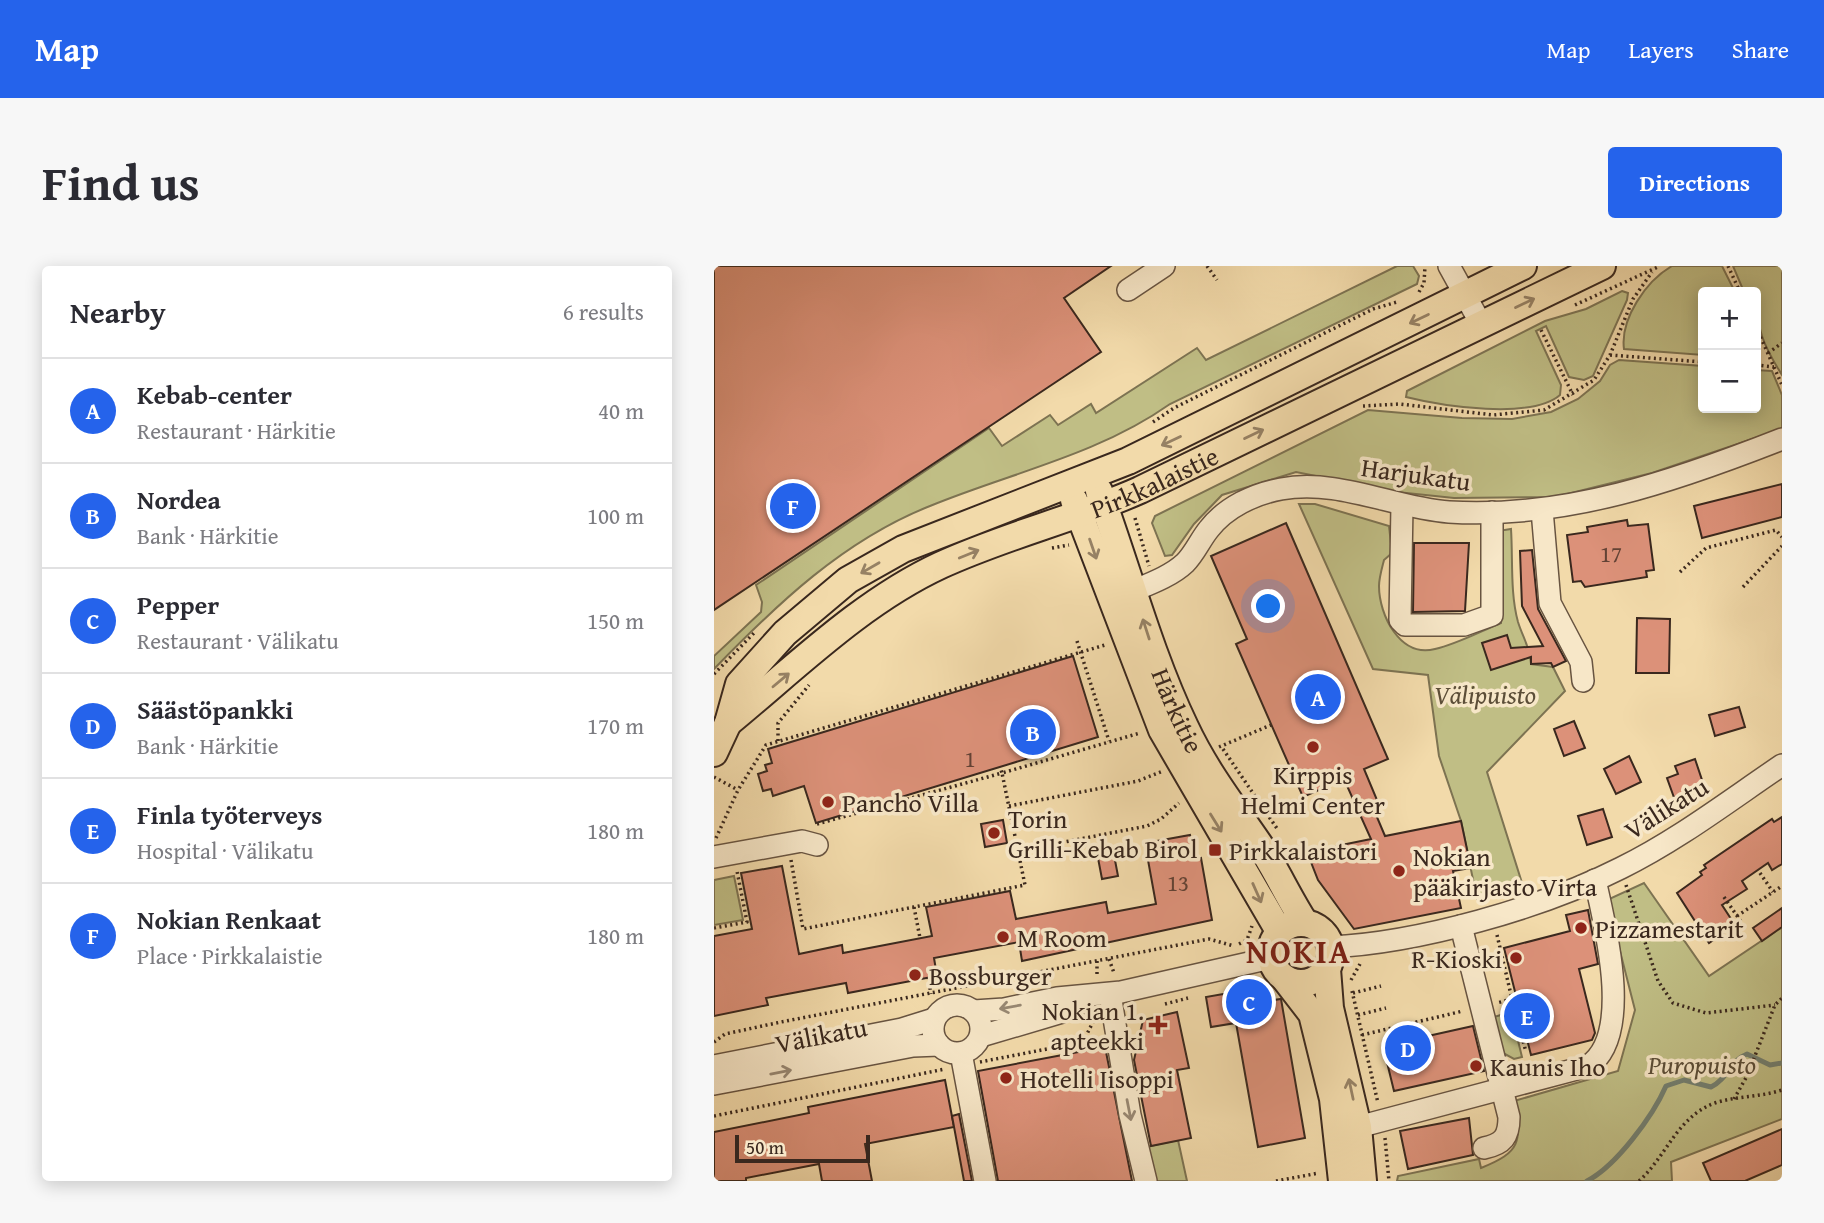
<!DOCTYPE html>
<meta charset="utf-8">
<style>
body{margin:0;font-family:"Gentium Book Plus",serif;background:#f7f7f7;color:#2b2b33}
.controls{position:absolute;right:21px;top:21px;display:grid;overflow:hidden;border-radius:7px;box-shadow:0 4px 18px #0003}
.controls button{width:63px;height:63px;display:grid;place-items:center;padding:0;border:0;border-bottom:2px solid #e1e1e2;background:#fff;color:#2b2b33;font:35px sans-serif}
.scale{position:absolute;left:21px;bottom:18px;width:135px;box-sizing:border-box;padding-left:7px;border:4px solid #3a281e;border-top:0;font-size:19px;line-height:24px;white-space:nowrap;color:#3a281e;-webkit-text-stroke:5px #f7e7c8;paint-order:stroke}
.you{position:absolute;left:555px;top:341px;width:24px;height:24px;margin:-18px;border:5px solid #fff;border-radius:50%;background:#1a73e8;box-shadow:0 0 0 10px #1a73e833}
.badge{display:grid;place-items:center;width:46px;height:46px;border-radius:50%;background:#2563eb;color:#fff;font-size:23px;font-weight:700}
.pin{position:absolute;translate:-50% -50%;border:4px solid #fff;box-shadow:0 2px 7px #0006}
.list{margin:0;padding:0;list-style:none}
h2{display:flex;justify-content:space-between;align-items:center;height:91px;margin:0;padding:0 28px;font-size:30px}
h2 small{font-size:23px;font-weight:400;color:#7c7c81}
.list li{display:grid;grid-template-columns:46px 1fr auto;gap:21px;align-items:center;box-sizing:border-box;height:105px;padding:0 28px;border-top:2px solid #e1e1e2}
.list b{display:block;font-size:26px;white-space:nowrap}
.list p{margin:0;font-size:23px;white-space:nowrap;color:#7c7c81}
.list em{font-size:23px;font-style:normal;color:#7c7c81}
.map{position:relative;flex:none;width:1068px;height:915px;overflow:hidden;border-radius:7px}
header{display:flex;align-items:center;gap:42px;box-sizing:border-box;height:98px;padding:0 35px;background:#2563eb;color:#fff}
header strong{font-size:33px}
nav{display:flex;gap:38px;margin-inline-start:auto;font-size:24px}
.intro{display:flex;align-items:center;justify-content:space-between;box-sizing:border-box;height:168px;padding:0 42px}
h1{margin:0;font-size:49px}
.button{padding:18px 32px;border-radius:7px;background:#2563eb;color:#fff;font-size:24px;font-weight:700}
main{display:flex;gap:42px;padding:0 42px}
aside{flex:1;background:#fff;border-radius:7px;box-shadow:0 4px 18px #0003}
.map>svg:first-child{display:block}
.green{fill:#c0be85;stroke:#7d7352;stroke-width:2}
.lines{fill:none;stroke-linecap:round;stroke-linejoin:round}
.stream{stroke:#748071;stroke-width:5}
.building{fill:#dc9179;stroke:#3a281e;stroke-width:2}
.minor-casing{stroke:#685441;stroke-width:24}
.major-casing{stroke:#3a281e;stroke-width:30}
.path{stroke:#3a281e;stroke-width:3.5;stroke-dasharray:2 3.5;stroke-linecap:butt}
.minor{stroke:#f7e7c8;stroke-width:21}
.major{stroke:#f2daaa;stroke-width:26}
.oneway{stroke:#968164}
.oneway2{stroke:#988873}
.poi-dot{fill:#8f2418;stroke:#f7e7c8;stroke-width:2.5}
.labels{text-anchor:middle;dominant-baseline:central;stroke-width:7;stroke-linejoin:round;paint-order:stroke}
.number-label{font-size:23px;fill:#624235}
.street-label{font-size:26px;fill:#3a281e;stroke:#f7e7c8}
.park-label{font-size:26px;font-style:italic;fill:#5c4e38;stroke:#f7e7c8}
.poi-label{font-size:26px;fill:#3a281e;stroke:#f7e7c8;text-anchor:start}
.district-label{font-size:33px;font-weight:bold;letter-spacing:2px;fill:#7a1f14;stroke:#f7e7c8}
</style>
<header>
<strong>Map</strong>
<nav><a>Map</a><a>Layers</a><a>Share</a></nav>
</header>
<div class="intro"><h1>Find us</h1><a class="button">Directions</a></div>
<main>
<aside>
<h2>Nearby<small>6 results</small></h2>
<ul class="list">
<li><span class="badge">A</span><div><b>Kebab-center</b><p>Restaurant · Härkitie</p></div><em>40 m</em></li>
<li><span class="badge">B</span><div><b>Nordea</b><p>Bank · Härkitie</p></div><em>100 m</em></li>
<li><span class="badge">C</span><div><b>Pepper</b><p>Restaurant · Välikatu</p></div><em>150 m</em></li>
<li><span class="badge">D</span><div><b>Säästöpankki</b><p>Bank · Härkitie</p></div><em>170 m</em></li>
<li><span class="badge">E</span><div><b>Finla työterveys</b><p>Hospital · Välikatu</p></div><em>180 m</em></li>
<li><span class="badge">F</span><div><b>Nokian Renkaat</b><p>Place · Pirkkalaistie</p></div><em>180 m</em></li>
</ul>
</aside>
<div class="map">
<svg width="1068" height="915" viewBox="0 0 1068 915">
<rect width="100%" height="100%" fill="#f2daaa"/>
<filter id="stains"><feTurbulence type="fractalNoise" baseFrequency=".00286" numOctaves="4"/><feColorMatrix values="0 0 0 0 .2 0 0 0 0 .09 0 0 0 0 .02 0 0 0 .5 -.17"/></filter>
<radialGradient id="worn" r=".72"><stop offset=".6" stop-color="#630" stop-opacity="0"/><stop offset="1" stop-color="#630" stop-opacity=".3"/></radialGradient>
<g class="green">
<path d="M683 0H699L705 10 703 18 456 138C384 189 296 207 216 240 130 274 63 338 0 403V390L47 346 48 336 42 319 275 162 288 180 336 149 344 159 377 138 382 147 483 82 492 94Z"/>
<path d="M958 0H1008L1021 26H989V89L910 83C906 53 932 15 958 0Z"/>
<path d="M1019 0H1068V109C1049 79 1042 62 1042 26H1030Z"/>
<path d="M908 25 914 27 913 34 879 110 870 114 855 111 832 60 822 65 847 119 846 129C817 154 728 140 692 131L693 125 831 55 872 43Z"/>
<path d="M905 94 989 100V142H1042V104L1058 105 1068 129V163L938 207 841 231 740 232 683 226 582 206 508 229 480 258 458 289 451 290 438 257 441 250 654 144 748 152 798 153 837 146 864 133 886 115 896 99Z"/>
<path d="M585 238H601L675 260 678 287 670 294C668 302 665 312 665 320 665 349 686 392 721 383 743 378 765 366 787 357L784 265 797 263C799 293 796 327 804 356 809 372 816 381 817 398L839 401 851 425 773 506 808 617 763 633 747 555 725 490 714 409 659 403Z"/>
<path d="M20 610 29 654 0 659V614Z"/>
<path d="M930 617 995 710 1068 661V853L957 896 958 915H683L684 910 765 893 767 902C807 886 808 876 800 835L904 805 921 744 893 634Z"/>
<path d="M797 746 808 791 800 793 789 787 780 751Z"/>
<path d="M464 874 473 915H441L432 881Z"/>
</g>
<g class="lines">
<path class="stream" d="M873 915C902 900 939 850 952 820L970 814 997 821C1015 812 1015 795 1033 788L1056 799 1068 797"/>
</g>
<g class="building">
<path d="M0 0H397L350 32 387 86 0 344Z"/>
<path d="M1068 218V251L988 272 980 240Z"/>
<path d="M913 254 914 260 934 258 940 304 932 305 933 311 871 321 867 315 859 316 853 269 874 266 873 261Z"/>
<path d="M572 257 674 493 650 503 663 534 657 537 671 570 747 555 757 602 739 605 747 642 640 663 604 614 593 586 657 573 630 513 589 531 522 378 533 373 497 290Z"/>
<path d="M700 277H755L751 345 699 346Z"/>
<path d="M818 284 824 343 852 395 839 401 837 397 817 398V391L777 404 768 377 793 369 797 382 829 380 808 340 806 285Z"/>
<path d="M923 352 956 353 955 407H922Z"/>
<path d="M359 390 384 471 102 557 90 520 59 530 57 523 49 525 44 508 53 505 51 499 58 497 54 483Z"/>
<path d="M1025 441 1031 461 1001 470 995 449Z"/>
<path d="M860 455 871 482 850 490 840 463Z"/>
<path d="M915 490 927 516 902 528 890 503Z"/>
<path d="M981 493 992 526 962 537 953 512 964 508 961 500Z"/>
<path d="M889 543 898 571 873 579 864 550Z"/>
<path d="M1068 551V598L1058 604 1054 597 1028 615 1033 623 1008 639 1021 659 995 677 963 627 988 609 986 606 992 602 990 599 1058 553 1060 556Z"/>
<path d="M289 554 293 577 271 581 267 558Z"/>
<path d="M476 569 481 593 487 592 498 654 308 695 305 676 220 692 223 710 134 727 132 717 52 732 54 739 0 750V670L38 663 27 607 68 600 85 688 128 679 129 687 218 670 212 641 296 625 302 653 392 636 394 647 442 638 432 583 438 582 437 576Z"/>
<path d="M400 589 404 610 388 613 384 592Z"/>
<path d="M1068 642V661L1048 675 1039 662Z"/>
<path d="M874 644 884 698 865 703 881 767 878 774 817 789 790 682 856 665 852 649Z"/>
<path d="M538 723 540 737 567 733 591 872 544 881 522 757 497 761 492 731Z"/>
<path d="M463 746 475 802 463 804 477 872 437 880 420 794 429 754Z"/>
<path d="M759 760 770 805 680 825 669 780Z"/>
<path d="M391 781 418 915H284L264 805Z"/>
<path d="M231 814 240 861 151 878 158 915H108L105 898 32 912V915H0V866L95 847 94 841Z"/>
<path d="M245 848 258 915H250L238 850Z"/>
<path d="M755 852 759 889 694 903 686 865Z"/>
<path d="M1068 863V899L1031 915H997L989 897Z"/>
</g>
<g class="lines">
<defs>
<g id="minor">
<path d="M735 0 767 58"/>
<path d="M414 24 450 0"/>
<path d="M688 239 686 354 691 359H750L778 349V246"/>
<path d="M828 244 836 337 867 396 869 415"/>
<path d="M405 331C426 321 454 313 471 297 481 287 486 274 495 263 512 241 540 228 567 223 623 212 680 242 735 246 852 253 961 215 1068 173"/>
<path d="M0 591 88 575 103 579"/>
<path d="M747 660 795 851C795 871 789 878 770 882"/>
<path d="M616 681C704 677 828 642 907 602 964 574 1016 534 1068 499"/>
<path d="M396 728 416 849 432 915"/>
<circle cx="243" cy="763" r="24"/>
<path d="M260 745 290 743 343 732 407 726 557 692"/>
<path d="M267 770 345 747 371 735"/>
<path d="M247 787 271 915"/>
<path d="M0 800 188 763 220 753"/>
<path d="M0 818 199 780 225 779"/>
<path d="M644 861 874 800C920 770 891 659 881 614"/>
</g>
<g id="major">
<path id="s1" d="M385 225C414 304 435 386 471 461 491 504 519 540 545 578 562 603 574 631 591 657"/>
<path d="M360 234 448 464 565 665"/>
<path id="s2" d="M14 457C81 402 147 336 227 299 292 269 361 253 426 224L888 0"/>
<path d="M0 487 14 457 25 418 71 367 134 314 189 283 414 195 809 0"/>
<circle cx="587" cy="687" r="30"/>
<path d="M613 703 616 742 644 861 649 915"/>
<path d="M571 713 598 748 619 833 628 915"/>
</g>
</defs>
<use href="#minor" class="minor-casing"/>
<use href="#major" class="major-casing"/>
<g class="path">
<path d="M493 0 503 14"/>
<path d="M1014 0 1026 26"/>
<path d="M705 26 710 17 711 0"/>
<path d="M861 39 946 0"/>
<path d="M1042 61 1068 119"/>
<path d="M827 64 859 129"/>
<path d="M1054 87 1068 77"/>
<path d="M896 89 989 96"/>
<path d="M1042 99 1060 101"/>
<path d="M649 140 686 138 779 149 830 144 880 114 896 89 919 33 938 6"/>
<path d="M439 156 460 142 659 43 683 36"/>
<path d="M421 252 435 300"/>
<path d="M338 282 355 279"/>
<path d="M966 306 992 282 1062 264 1068 271"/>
<path d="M1029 321 1068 280"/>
<path d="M363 375 395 475"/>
<path d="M0 408 40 367"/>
<path d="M64 475V457L95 419"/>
<path d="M505 481 557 459"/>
<path d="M509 483 564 564"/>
<path d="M0 511 24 524"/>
<path d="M295 540 424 515 449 505"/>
<path d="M103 558 288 507 286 501"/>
<path d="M2 572 24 524 52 479 391 379"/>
<path d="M304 585 433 560 447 553 465 537"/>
<path d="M77 594 89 663 311 619 288 507 426 467"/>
<path d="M1046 607 1059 626"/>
<path d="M912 619 944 715 959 737 992 747 1061 739"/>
<path d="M1010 631 1030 660"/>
<path d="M200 641 206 672"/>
<path d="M1023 650 1068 620"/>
<path d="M0 662 33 656 23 605"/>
<path d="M783 669 798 733 783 737"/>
<path d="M525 678 533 674 538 660"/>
<path d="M395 693 400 707"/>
<path d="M383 695V711"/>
<path d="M214 711 217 728"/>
<path d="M637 714 646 698"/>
<path d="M638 725 664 837"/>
<path d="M639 727 667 720"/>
<path d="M798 733 812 786"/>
<path d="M451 738 474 732"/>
<path d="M644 749 672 742"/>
<path d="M692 758 695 771"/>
<path d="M648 769 749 745"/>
<path d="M0 776 11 768 67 756 495 673 520 680"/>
<path d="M266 796 369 776 380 754"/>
<path d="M1020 833 1033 810 1061 739 1068 732"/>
<path d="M0 850 231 803"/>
<path d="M671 872 675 915"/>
<path d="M562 915 605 907"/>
<path d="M925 915C953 890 964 848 1004 836 1025 830 1047 831 1068 824"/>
</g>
<use href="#minor" class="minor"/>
<use href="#major" class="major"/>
</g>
<defs><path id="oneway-shaft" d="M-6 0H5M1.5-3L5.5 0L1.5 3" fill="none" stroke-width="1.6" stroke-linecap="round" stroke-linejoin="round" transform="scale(1.75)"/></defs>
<g class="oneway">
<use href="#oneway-shaft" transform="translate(811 37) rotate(-26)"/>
<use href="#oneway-shaft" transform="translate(705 53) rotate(154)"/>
<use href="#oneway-shaft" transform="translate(540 168) rotate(-26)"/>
<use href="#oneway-shaft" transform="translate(457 175) rotate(155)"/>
<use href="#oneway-shaft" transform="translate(379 283) rotate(71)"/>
<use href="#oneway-shaft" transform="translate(255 288) rotate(-22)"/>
<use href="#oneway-shaft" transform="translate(156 302) rotate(150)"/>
<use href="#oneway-shaft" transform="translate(432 363) rotate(-108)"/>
<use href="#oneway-shaft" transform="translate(67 414) rotate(-40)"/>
<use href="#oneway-shaft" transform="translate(502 557) rotate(58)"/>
<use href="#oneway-shaft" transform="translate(543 627) rotate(66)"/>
<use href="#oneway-shaft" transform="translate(637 823) rotate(-102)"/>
</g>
<g class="oneway2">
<use href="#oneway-shaft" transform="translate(296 741) rotate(170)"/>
<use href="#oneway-shaft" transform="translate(67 806) rotate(-11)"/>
<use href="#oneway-shaft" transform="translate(415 844) rotate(79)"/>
</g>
<g class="poi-dot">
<circle cx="599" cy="481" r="7"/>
<circle cx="114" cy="536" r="7"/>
<circle cx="280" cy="567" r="7"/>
<rect x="494" y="577" width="14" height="14" rx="3.5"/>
<circle cx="685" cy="605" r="7"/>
<circle cx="867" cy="662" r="7"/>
<circle cx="289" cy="671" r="7"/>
<circle cx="802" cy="692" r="7"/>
<circle cx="201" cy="709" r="7"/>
<path d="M440.5 748.5h7v7h7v7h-7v7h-7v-7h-7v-7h7z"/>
<circle cx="762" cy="800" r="7"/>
<circle cx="292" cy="812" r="7"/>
</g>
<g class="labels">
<g class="number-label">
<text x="897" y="287">17</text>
<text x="256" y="492">1</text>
<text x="464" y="616">13</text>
</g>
<g class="street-label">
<text transform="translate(702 208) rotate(8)">Harjukatu</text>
<text stroke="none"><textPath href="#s2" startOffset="495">Pirkkalaistie</textPath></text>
<text stroke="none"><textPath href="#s1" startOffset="233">Härkitie</textPath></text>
<text transform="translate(952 542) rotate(-32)">Välikatu</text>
<text transform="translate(107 769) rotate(-11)">Välikatu</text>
</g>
<g class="park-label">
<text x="771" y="428">Välipuisto</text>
<text x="988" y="798">Puropuisto</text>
</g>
<g class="poi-label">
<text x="599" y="508" text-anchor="middle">Kirppis<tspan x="599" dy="30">Helmi Center</tspan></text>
<text x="128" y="536">Pancho Villa</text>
<text x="294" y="552">Torin<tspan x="294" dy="30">Grilli-Kebab Birol</tspan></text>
<text x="515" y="584">Pirkkalaistori</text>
<text x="699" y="590">Nokian<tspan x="699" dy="30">pääkirjasto Virta</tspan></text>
<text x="881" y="662">Pizzamestarit</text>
<text x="303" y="671">M Room</text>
<text x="788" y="692" text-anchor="end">R-Kioski</text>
<text x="215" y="709">Bossburger</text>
<text x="430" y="744" text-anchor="end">Nokian 1.<tspan x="430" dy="30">apteekki</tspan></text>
<text x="776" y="800">Kaunis Iho</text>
<text x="306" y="812">Hotelli Iisoppi</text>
</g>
<g class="district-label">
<text x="585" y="685">NOKIA</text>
</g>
</g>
<rect width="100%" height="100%" filter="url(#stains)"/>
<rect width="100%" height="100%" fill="url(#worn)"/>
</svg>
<div class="controls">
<button>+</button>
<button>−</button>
</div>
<div class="scale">50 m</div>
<div class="you"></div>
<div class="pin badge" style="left:604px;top:431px">A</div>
<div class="pin badge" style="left:319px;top:466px">B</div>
<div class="pin badge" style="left:535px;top:736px">C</div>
<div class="pin badge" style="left:694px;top:782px">D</div>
<div class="pin badge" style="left:813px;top:750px">E</div>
<div class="pin badge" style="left:79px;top:240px">F</div>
</div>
</main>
